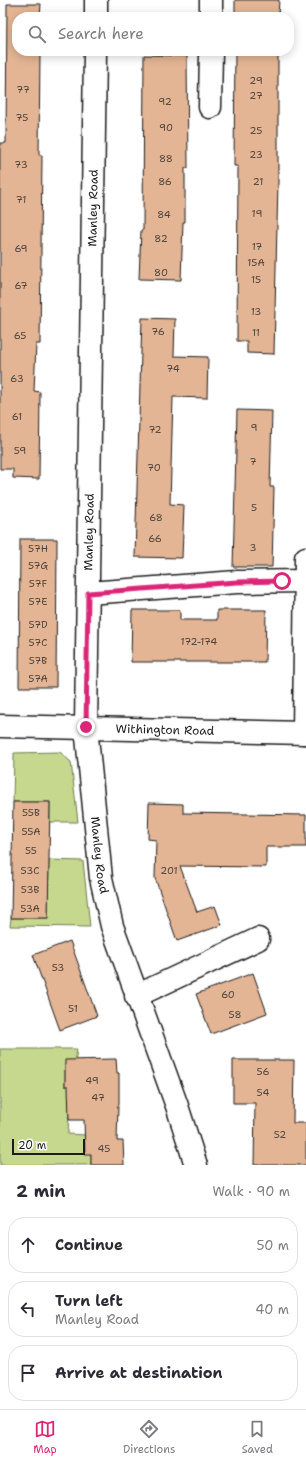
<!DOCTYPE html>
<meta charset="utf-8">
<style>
body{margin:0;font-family:"Shantell Sans",sans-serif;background:#f7f7f7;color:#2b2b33}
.scale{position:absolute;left:12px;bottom:10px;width:73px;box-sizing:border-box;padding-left:4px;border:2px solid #1c1c1c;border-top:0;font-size:11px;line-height:14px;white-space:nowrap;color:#1c1c1c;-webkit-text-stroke:3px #fff;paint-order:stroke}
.stop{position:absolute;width:12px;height:12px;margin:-9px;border:3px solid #db2777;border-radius:50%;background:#fff}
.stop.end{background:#db2777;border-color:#fff;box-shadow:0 1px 4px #0008}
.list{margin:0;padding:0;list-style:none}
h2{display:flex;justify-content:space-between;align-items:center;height:52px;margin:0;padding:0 16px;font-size:17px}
h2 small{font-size:13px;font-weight:400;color:#7c7c81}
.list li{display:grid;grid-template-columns:26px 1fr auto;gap:12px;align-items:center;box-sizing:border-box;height:56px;margin:0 8px 8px;padding:0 8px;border:1px solid #e1e1e2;border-radius:16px}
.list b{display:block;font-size:15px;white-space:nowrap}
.list p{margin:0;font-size:13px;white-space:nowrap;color:#7c7c81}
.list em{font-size:13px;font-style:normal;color:#7c7c81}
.icon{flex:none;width:22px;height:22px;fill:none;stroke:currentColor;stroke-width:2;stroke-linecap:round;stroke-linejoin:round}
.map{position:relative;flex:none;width:306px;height:1165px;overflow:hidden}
.search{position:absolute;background:#fff;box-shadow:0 2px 10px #0003;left:12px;right:12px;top:12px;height:44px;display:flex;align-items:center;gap:10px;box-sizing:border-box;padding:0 14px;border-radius:16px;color:#7c7c81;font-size:15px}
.sheet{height:244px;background:#fff}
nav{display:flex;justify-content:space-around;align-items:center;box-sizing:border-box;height:56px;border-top:1px solid #e1e1e2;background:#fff;font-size:11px;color:#7c7c81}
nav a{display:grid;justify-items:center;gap:2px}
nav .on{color:#db2777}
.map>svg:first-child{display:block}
.green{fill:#c5d88d;stroke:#707a54}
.building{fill:#e3b594;stroke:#1c1c1c}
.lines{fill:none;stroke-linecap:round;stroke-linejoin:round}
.minor-casing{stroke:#1c1c1c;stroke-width:25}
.minor{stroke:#fff;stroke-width:22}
.route{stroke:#db2777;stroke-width:5}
.labels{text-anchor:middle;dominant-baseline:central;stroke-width:3;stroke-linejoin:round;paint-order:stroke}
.number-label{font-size:10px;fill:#4e423a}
.street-label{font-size:12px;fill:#1c1c1c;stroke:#fff}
</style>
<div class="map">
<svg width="306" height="1165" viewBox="0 0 306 1165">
<rect width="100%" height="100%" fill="#fff"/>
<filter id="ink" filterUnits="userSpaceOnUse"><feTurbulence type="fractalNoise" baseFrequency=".025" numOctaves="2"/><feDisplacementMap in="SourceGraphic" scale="8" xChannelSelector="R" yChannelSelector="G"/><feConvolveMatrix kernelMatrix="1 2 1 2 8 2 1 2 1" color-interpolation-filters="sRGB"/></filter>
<g filter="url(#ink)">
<g class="green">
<path d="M60 752 71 762 78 822H50V802H13L14 753Z"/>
<path d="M49 860 83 861 90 927 10 926 11 918H48Z"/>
<path d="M0 1049H77L75 1063 65 1064V1086H76L77 1111H69L68 1134 85 1135 91 1154V1165H0Z"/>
</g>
<g class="building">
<path d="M235 0H279L278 17H235Z"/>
<path d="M7 4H41L40 17H17V51H40L39 155H42L40 344H36L34 391 40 392 39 479 13 478V469H0V143H6Z"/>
<path d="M235 51H278V182L274 354 247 353V341H237L238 166H234Z"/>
<path d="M144 55 187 56 188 168H185V222H183L181 280 139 279 141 230H143Z"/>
<path d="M142 318 175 319 174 356 208 357 207 398 173 397 170 504 184 505 182 558 135 557Z"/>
<path d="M237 410 272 411 270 487H274L272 567H233Z"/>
<path d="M20 539H57L56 687H19Z"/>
<path d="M132 610H180V620H217V610H266L265 662H131Z"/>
<path d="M13 802H50L48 918H11Z"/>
<path d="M149 803 183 804V813L306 815V847H266V867L180 866 197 912 215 906 222 925 177 941 155 878 156 840 148 839Z"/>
<path d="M70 941 97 1016 60 1030 33 955Z"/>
<path d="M253 973 267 1013 211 1034 196 994Z"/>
<path d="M116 1059 117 1073H119V1105H118L117 1141H123L124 1165H91V1154H85L84 1120H69L68 1086H65V1060Z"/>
<path d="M233 1060H294L293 1123H306V1165H254L255 1103H233Z"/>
</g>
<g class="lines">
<defs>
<g id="minor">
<path d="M96 17V0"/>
<path d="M211 17V0"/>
<path id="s1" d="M95 51 86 727 101 878 112 926 177 1106 196 1165"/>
<path d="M210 107 211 51"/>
<path d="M88 593 237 582 306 581"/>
<path id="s2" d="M0 726 306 733"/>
<path d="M304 733 306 558"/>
<path d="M136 996 258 939"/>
</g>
</defs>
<use href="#minor" class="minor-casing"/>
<use href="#minor" class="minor"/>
</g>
</g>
<g class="lines" filter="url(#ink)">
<path class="route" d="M86 727 88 593 237 582 282 581"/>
</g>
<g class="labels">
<g class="number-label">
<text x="256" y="80">29</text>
<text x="23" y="89">77</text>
<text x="256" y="95">27</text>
<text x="165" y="101">92</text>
<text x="22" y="117">75</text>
<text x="166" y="127">90</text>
<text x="256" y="130">25</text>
<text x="256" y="154">23</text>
<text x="166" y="158">88</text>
<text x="21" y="164">73</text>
<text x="165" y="181">86</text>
<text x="258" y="181">21</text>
<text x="21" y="199">71</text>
<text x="257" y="213">19</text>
<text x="164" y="214">84</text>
<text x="161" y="238">82</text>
<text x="257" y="246">17</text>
<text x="21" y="248">69</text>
<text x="256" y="262">15A</text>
<text x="161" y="272">80</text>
<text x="256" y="279">15</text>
<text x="21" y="285">67</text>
<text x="256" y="311">13</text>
<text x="158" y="331">76</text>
<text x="256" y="332">11</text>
<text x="20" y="335">65</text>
<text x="173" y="368">74</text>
<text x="17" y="378">63</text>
<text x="17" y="416">61</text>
<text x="254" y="427">9</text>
<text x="155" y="429">72</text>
<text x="20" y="450">59</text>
<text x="253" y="461">7</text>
<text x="154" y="467">70</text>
<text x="254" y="507">5</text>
<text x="156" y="517">68</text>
<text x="155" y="538">66</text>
<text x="253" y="547">3</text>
<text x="38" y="548">57H</text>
<text x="38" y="565">57G</text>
<text x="38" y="583">57F</text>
<text x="38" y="601">57E</text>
<text x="38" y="624">57D</text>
<text x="199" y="641">172-174</text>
<text x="38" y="642">57C</text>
<text x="38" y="660">57B</text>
<text x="38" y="678">57A</text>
<text x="31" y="812">55B</text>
<text x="31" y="831">55A</text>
<text x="31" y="850">55</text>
<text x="30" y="870">53C</text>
<text x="169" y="870">201</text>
<text x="30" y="889">53B</text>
<text x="30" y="908">53A</text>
<text x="58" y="967">53</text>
<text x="228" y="994">60</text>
<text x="73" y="1008">51</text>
<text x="235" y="1014">58</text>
<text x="263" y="1071">56</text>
<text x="92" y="1080">49</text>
<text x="263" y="1092">54</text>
<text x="98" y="1097">47</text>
<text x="280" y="1134">52</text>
<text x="104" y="1148">45</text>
</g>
<g class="street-label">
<text transform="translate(93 208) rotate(-89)">Manley Road</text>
<text transform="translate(89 532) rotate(-89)">Manley Road</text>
<text stroke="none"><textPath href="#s2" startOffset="165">Withington Road</textPath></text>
<text stroke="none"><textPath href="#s1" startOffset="805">Manley Road</textPath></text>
</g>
</g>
</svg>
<div class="scale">20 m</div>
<div class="stop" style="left:282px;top:581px"></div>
<div class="stop end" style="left:86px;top:727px"></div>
<div class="search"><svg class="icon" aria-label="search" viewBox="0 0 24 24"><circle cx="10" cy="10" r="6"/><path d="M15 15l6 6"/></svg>Search here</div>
</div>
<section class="sheet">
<h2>2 min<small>Walk · 90 m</small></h2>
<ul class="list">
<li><svg class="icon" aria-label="ahead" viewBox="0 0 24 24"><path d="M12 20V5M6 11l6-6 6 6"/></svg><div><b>Continue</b></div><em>50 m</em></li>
<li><svg class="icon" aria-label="left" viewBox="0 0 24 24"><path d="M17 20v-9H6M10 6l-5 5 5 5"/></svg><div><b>Turn left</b><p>Manley Road</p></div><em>40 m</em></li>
<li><svg class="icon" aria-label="arrive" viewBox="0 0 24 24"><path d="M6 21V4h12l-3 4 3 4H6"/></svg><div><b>Arrive at destination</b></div></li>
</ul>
</section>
<nav>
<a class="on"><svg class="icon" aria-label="map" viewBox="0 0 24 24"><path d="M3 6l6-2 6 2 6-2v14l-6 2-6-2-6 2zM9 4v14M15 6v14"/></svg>Map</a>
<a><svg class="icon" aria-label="directions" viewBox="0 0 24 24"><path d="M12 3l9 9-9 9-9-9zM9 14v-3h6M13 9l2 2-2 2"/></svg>Directions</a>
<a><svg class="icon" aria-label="saved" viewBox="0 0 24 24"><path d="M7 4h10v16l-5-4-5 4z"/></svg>Saved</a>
</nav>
